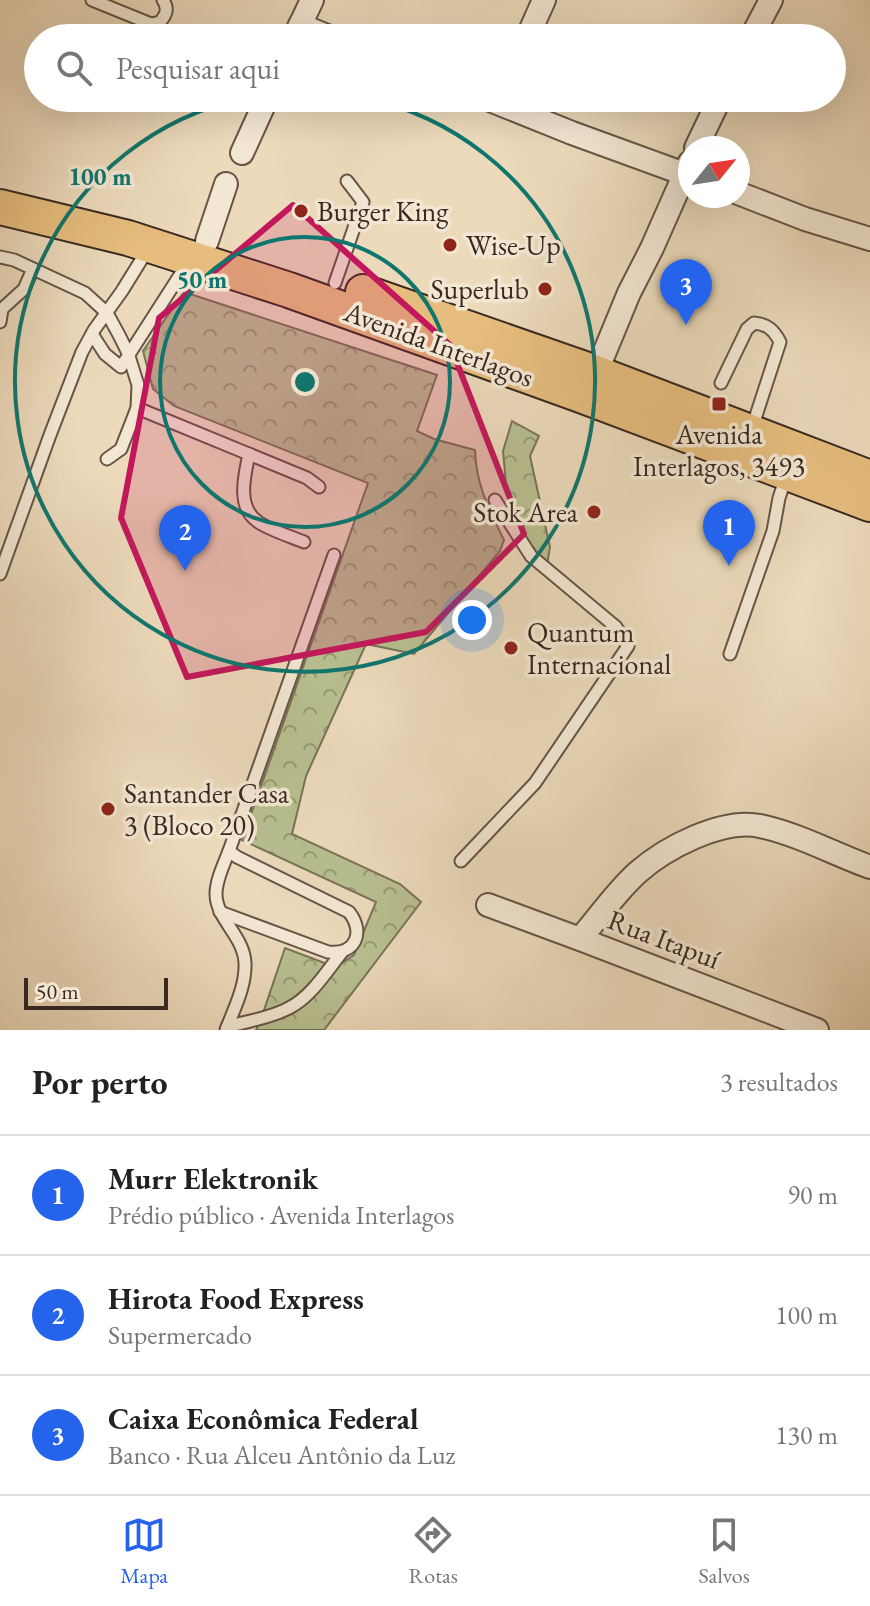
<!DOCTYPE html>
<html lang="pt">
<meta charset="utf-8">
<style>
body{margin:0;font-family:"EB Garamond",serif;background:#f6f6f6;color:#222}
.compass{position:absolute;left:678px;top:136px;width:72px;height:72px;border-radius:50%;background:#fff;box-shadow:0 8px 32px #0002;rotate:60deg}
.scale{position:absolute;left:24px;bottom:20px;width:144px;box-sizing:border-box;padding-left:8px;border:4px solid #392920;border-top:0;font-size:22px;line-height:28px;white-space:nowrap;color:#392920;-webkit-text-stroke:6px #f3e7d3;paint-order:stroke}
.you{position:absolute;left:472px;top:620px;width:28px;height:28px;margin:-20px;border:6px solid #fff;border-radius:50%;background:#1a73e8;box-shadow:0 0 0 12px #1a73e833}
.badge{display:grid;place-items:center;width:52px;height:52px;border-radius:50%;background:#2563eb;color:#fff;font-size:26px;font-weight:700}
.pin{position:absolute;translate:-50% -66px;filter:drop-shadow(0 2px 4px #0008)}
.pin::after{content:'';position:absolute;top:42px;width:28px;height:24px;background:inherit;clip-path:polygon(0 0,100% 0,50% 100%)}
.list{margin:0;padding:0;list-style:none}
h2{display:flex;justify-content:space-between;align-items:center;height:104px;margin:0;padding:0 32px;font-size:34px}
h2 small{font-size:26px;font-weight:400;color:#767676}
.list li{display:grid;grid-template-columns:52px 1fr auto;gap:24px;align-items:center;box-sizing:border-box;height:120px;padding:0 32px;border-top:2px solid #e0e0e0}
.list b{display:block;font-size:30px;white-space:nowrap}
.list p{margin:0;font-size:26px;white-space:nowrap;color:#767676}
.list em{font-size:26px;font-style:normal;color:#767676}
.icon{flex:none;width:44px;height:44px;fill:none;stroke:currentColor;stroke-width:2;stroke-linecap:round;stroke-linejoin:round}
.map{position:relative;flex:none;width:870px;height:1030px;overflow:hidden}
.search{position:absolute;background:#fff;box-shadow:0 8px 32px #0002;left:24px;right:24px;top:24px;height:88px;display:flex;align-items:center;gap:20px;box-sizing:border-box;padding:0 28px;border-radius:44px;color:#767676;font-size:30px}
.sheet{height:464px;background:#fff}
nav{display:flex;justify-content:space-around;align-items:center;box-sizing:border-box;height:112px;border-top:2px solid #e0e0e0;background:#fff;font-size:22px;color:#767676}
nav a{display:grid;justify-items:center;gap:4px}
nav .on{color:#2563eb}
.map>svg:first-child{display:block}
.forest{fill:url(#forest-crowns);stroke:#787458;stroke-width:2}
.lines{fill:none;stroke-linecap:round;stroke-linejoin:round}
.lane-casing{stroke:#665547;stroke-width:15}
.street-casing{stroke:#665547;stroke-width:26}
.primary-casing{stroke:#392920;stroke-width:38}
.lane{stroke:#f3e7d3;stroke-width:11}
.street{stroke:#f3e7d3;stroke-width:22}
.primary{stroke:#e6bd7e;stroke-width:34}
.marked{fill:#c2185b;fill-opacity:0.2;stroke:#c2185b;stroke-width:6;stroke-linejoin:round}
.ring{fill:none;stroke:#0f766e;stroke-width:4}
.poi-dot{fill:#8f2418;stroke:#f3e7d3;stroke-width:3}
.labels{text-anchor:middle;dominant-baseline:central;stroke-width:7;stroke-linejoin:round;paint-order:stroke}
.poi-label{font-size:28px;fill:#392920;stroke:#f3e7d3;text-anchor:start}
.street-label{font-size:28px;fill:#392920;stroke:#f3e7d3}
.centre{fill:#0f766e;stroke:#f3e7d3;stroke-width:4}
.ring-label{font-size:24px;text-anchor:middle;font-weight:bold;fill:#0f766e;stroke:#f3e7d3;stroke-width:7;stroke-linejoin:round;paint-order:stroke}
</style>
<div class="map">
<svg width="870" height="1030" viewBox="0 0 870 1030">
<defs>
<pattern id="forest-crowns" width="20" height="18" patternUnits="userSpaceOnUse" patternTransform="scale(2)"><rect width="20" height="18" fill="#b8bf90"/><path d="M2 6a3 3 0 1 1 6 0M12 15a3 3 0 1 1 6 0" fill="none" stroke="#979b75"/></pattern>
</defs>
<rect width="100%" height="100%" fill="#ecdabb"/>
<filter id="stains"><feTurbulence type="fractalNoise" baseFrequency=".0025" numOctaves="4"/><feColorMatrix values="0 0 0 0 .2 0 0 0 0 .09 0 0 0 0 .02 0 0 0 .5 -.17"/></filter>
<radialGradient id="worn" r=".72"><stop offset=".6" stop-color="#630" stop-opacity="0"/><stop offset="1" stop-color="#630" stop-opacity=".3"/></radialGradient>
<g class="forest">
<path d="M184 292 437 375 417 431 434 439 475 450C476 485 489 509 504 540L500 551 414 654 366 644 306 776 292 834 400 884 421 902 324 1030H256L260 1022 285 948 335 967 354 955 376 902 242 840 368 483 174 406 153 389 143 351Z"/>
<path d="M512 421 539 436 530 456 550 547 546 571 526 560 523 522 507 495 503 451Z"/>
</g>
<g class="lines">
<defs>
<g id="lane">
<path d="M92 0 151 24 160 22C166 15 169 9 163 0"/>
<path d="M0 257 14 260 85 293 107 313 119 335 128 353 138 385 137 408 121 449 107 459"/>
<path d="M335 283 363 202 347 181"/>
<path d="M0 322 2 309 24 289 33 269"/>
<path d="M92 334 105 354 121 367 189 261"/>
<path d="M721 383 747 329 754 323C767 324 774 330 780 342L752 428"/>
<path d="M137 408 307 478 319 487"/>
<path d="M249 454C245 474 236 506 257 521 267 529 292 537 304 542"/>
<path d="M0 574 50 435 82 352 94 330 122 291 148 249"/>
<path d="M730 654 773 531 779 498 786 477"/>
<path d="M461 861 535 783 628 646 616 627 531 556 495 500"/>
<path d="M220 912 328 952C356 955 365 932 349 912L237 857 229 851 334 555"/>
<path d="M227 1027C247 1021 271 1018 289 1008 311 997 327 971 342 952"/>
<path d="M226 1030C234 1009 246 986 245 963 244 936 216 919 216 894 216 880 224 864 229 851"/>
</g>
<g id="street">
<path d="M300 25 332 38"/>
<path d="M294 38 312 0"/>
<path d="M527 38 544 0"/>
<path d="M751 38 771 0"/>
<path d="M485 98 572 133 690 176"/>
<path d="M696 148 720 98"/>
<path d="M242 153 267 98"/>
<path d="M738 193 805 219 870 239"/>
<path d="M207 241 226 184"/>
<path d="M596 373 629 293 652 248 690 162"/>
<path d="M488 905 580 939 817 1030"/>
<path d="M580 939C598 918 617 891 637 873 665 848 722 818 760 826 798 834 834 854 870 867"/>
</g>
<g id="primary">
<path d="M0 207 128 238 289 290 581 395 870 504"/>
<path d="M363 292 596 373 870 478"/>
</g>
</defs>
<use href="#lane" class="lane-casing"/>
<use href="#street" class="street-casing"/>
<use href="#primary" class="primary-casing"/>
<use href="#lane" class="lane"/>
<use href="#street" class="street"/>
<use href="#primary" class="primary"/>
</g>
<path class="marked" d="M293 205 450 345 524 534 426 632 187 677 121 518 159 318Z"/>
<g class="ring">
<circle cx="305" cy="382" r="145"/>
<path d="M365 98A290 290 0 1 1 245 98"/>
</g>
<g class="poi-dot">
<circle cx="301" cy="211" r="8"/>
<circle cx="450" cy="245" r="8"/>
<circle cx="545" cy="289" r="8"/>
<rect x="711" y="396" width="16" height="16" rx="4"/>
<circle cx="594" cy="512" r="8"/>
<circle cx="511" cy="648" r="8"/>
<circle cx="108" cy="809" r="8"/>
</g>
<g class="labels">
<g class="poi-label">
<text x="317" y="211">Burger King</text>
<text x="466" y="245">Wise-Up</text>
<text x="529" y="289" text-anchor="end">Superlub</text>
<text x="719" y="434" text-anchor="middle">Avenida<tspan x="719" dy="32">Interlagos, 3493</tspan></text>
<text x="578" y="512" text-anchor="end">Stok Area</text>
<text x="527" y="632">Quantum<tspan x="527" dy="32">Internacional</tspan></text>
<text x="124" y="793">Santander Casa<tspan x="124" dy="32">3 (Bloco 20)</tspan></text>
</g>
<g class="street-label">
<text transform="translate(439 344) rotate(20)">Avenida Interlagos</text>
<text transform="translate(664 939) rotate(21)">Rua Itapuí</text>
</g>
</g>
<circle cx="305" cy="382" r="12" class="centre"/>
<g class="ring-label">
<text x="100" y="185">100 m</text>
<text x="202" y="288">50 m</text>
</g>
<rect width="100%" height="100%" filter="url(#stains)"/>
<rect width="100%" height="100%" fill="url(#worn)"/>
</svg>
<svg class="compass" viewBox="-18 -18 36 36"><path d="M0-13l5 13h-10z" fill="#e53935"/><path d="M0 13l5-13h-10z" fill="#767676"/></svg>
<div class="scale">50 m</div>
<div class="you"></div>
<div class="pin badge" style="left:729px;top:566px">1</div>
<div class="pin badge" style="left:185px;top:571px">2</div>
<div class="pin badge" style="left:686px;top:325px">3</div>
<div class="search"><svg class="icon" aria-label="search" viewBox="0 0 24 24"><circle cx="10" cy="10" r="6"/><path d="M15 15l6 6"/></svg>Pesquisar aqui</div>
</div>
<section class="sheet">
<h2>Por perto<small>3 resultados</small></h2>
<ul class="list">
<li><span class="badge">1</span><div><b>Murr Elektronik</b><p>Prédio público · Avenida Interlagos</p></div><em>90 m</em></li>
<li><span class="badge">2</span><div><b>Hirota Food Express</b><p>Supermercado</p></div><em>100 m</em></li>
<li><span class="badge">3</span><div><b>Caixa Econômica Federal</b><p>Banco · Rua Alceu Antônio da Luz</p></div><em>130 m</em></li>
</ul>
</section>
<nav>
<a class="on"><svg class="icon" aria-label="map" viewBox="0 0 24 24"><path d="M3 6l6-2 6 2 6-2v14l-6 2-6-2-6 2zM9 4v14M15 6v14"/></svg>Mapa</a>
<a><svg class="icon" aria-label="directions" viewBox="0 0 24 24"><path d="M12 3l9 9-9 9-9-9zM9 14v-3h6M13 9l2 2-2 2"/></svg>Rotas</a>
<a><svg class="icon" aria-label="saved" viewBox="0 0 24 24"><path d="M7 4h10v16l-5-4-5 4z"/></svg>Salvos</a>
</nav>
